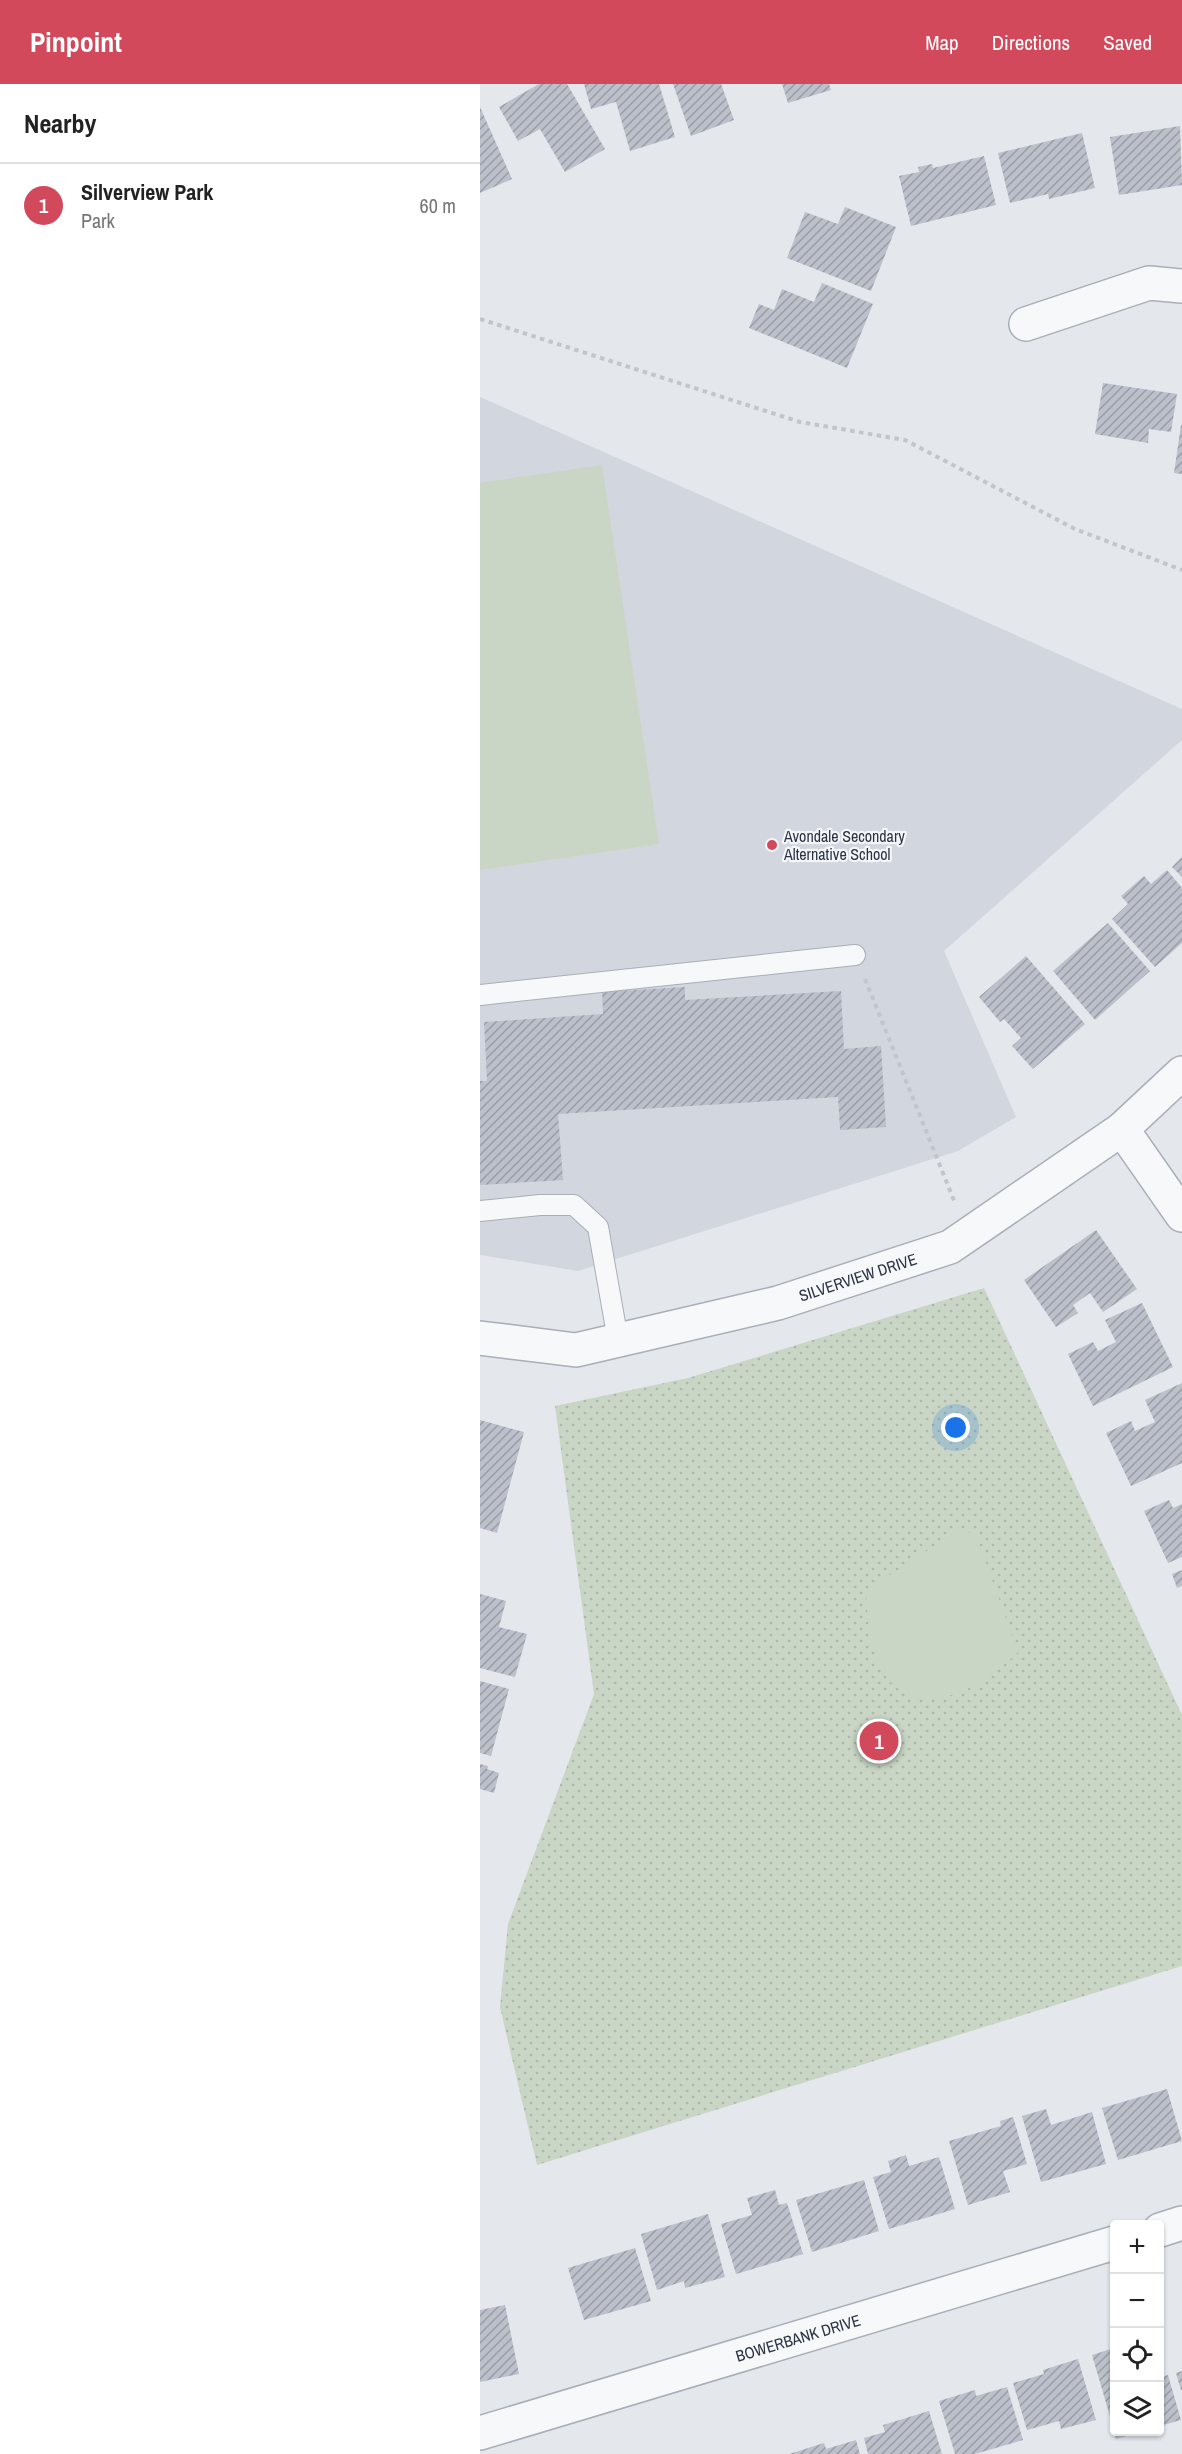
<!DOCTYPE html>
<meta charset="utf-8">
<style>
body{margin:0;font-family:"Archivo Narrow",sans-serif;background:#f6f6f6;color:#222}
.controls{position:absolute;right:18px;bottom:18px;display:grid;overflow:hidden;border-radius:6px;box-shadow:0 2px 4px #0004}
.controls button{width:54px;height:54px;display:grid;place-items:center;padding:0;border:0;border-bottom:2px solid #e0e0e0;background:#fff;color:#222;font:30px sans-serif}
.you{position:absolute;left:476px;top:1344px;width:21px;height:21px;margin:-15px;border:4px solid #fff;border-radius:50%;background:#1a73e8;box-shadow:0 0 0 9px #1a73e833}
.badge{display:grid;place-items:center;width:39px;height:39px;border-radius:50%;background:#d1495b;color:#fff;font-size:20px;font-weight:700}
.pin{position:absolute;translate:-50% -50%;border:3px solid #fff;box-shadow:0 2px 6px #0006}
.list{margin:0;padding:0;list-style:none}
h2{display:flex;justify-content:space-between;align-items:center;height:78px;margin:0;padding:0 24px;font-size:26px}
h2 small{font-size:20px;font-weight:400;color:#767676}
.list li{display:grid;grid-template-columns:39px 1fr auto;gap:18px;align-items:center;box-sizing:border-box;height:84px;padding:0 24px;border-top:2px solid #e0e0e0}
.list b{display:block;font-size:22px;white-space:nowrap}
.list p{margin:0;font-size:20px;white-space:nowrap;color:#767676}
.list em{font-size:20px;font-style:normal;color:#767676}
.icon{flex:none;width:33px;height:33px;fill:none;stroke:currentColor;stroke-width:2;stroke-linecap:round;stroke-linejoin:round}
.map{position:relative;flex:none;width:702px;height:2370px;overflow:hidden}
header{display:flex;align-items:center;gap:36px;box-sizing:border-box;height:84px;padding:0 30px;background:#d1495b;color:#fff}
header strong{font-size:28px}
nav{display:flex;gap:33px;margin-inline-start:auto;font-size:21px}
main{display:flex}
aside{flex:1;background:#fff}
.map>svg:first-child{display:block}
.built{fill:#d2d6de}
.park{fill:url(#park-dots)}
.pitch{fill:#c9d6c5}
.building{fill:url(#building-hatch)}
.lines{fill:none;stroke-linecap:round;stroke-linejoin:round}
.lane-casing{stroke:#a9aeb7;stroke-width:22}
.street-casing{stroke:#a9aeb7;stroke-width:36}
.path{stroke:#c2c5cb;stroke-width:4;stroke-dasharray:4.5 4.5;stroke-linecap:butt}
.lane{stroke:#f7f8fa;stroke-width:20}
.street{stroke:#f7f8fa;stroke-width:33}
.poi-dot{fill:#d1495b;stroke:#f4f6f9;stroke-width:2}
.labels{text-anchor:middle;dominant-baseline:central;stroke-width:4.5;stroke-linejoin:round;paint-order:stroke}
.poi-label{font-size:16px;fill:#2b3445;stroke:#f4f6f9;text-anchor:start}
.street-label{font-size:16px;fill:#2b3445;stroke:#f4f6f9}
</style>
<header>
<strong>Pinpoint</strong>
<nav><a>Map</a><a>Directions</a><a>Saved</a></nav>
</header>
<main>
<aside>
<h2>Nearby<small></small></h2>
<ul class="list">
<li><span class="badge">1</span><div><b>Silverview Park</b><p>Park</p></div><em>60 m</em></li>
</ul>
</aside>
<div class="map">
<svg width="702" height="2370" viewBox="0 0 702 2370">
<defs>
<pattern id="park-dots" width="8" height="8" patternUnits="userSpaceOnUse" patternTransform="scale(1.5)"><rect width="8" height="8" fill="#c9d6c5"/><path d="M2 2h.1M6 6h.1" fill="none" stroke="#adb8ab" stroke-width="1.8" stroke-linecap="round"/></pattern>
<pattern id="building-hatch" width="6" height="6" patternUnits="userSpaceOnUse" patternTransform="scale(1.5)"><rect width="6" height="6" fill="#bbc0ca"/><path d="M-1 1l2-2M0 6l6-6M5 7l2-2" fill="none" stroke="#989da6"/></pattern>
</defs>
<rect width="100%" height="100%" fill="#e4e7ec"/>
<path class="built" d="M0 313 702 625V656L464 867 536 1033 478 1067 98 1187 0 1171Z"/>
<path class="park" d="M504 1204 702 1631V1882L57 2081 20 1923 28 1840 114 1610 75 1322 208 1294Z"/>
<g class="pitch">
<path d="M122 381 179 760 0 786V399Z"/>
<path d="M480 1445 496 1451 538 1568C505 1602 434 1645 401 1584 389 1561 387 1533 386 1507Z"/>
</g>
<g class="building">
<path d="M59 0H87L125 65 85 88 60 45 38 57 19 23Z"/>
<path d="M104 0H179L195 53 150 67 136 18 111 25Z"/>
<path d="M193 0H241L254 36 211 52Z"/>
<path d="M302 0H349L351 6 308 19Z"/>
<path d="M0 23 32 95 0 109Z"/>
<path d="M700 42 702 101 639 111 630 53Z"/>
<path d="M602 49 615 104 569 115 568 110 530 119 518 69Z"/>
<path d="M504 72 516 121 431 142 419 92 439 88 438 83 452 80 453 84Z"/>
<path d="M365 123 416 143 391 207 307 174 325 128 358 140Z"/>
<path d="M342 199 393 220 367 284 269 244 279 220 294 226 302 205 334 218Z"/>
<path d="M623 299 697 310 691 348 669 345 668 359 615 350Z"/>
<path d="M701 341H702V390L694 389Z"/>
<path d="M702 773V793L692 783Z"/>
<path d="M687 786 702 804V859L675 883 632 835 648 820 641 812 664 792 671 800Z"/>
<path d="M628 839 670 887 615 936 573 887Z"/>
<path d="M546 872 605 940 553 985 532 962 541 954 524 935 520 938 499 913Z"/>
<path d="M205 903V916L361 907 364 965 401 962 406 1043 360 1046 358 1013 78 1030 83 1096 0 1101V997H7L4 938 123 930 122 908Z"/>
<path d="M616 1146 657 1205 623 1228 610 1209 593 1221 598 1229 576 1243 544 1196Z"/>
<path d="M662 1219 693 1283 613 1322 588 1270 613 1258 618 1267 636 1258 625 1236Z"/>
<path d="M702 1299V1379L651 1402 626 1349 651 1337 655 1347 675 1338 665 1316Z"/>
<path d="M0 1336 44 1348 17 1449 0 1444Z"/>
<path d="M689 1416 693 1424 702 1420V1473L688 1479 664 1427Z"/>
<path d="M702 1486V1502L697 1504 692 1490Z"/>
<path d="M0 1510 26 1517 19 1543 47 1550 35 1593 0 1584Z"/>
<path d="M0 1597 29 1605 11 1672 0 1669Z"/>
<path d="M0 1680 8 1682 7 1685 19 1689 14 1709 0 1705Z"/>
<path d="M687 2005 702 2057 638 2076 622 2024Z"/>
<path d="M566 2025 571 2041 612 2028 626 2080 561 2098 542 2032Z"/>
<path d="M533 2033 547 2080 523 2087 530 2108 488 2121 469 2057 521 2042 520 2037Z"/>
<path d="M426 2071 429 2082 459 2073 475 2125 409 2145 393 2093 411 2088 408 2077Z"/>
<path d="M384 2096 399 2147 332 2168 316 2116Z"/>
<path d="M295 2106 299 2121 307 2119 323 2170 256 2190 241 2140 272 2131 267 2114Z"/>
<path d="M228 2130 245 2193 205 2204 204 2197 177 2206 161 2150Z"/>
<path d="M155 2164 171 2217 104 2236 88 2184Z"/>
<path d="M25 2221 39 2290 0 2298V2226Z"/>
<path d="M634 2264V2346L612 2271Z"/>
<path d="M598 2275 616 2336 581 2345 579 2337 547 2346 533 2299 564 2290 563 2286Z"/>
<path d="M702 2287V2306H701L696 2289Z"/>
<path d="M688 2291 701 2336 680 2342V2293Z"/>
<path d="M527 2303 543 2356 495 2370H475L459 2317 495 2306 496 2312Z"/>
<path d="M449 2327 462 2370H388L384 2354 405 2348 403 2341Z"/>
<path d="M634 2348H659L636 2355Z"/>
<path d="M376 2356 380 2370H309L344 2359 346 2365Z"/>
</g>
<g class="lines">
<defs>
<g id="lane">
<path d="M0 911 375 871"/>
<path d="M0 1127 60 1121H94L118 1143 138 1256"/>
</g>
<g id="street">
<path d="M546 240 669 199 702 202"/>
<path d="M642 1045 702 1131"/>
<path id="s1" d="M0 1254 96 1266 298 1219 470 1163 642 1045 702 989"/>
<path d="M680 2146 702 2139"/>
<path id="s2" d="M0 2349 634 2159"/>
</g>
</defs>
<use href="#lane" class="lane-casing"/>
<use href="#street" class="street-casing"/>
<g class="path">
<path d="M0 235 320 338 425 356 595 445 702 486"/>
<path d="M385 895 475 1119"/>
</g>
<use href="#lane" class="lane"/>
<use href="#street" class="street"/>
</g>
<circle class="poi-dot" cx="292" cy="761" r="6"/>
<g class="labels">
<g class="poi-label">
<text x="304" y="752">Avondale Secondary<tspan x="304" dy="18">Alternative School</tspan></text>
</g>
<g class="street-label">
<text stroke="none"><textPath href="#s1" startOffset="388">SILVERVIEW DRIVE</textPath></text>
<text stroke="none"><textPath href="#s2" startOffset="332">BOWERBANK DRIVE</textPath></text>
</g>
</g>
</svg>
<div class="controls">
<button>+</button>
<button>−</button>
<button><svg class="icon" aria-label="locate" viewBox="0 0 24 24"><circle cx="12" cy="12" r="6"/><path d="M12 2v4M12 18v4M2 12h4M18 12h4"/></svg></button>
<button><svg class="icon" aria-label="layers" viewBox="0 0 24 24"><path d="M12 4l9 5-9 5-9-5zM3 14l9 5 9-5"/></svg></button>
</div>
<div class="you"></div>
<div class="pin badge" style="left:399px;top:1657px">1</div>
</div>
</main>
